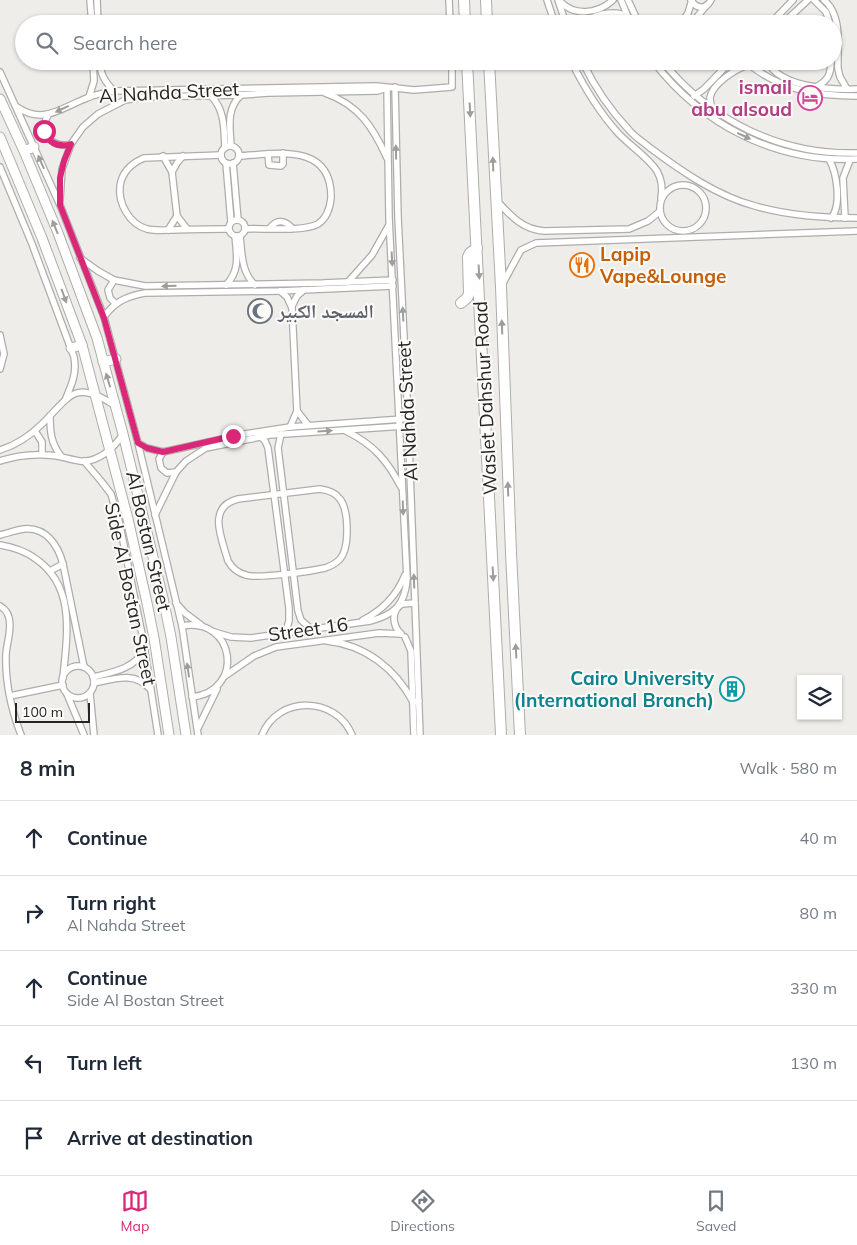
<!DOCTYPE html>
<meta charset="utf-8">
<style>
body{margin:0;font-family:Mulish,"Noto Naskh Arabic",sans-serif;background:#f6f6f7;color:#1f2937}
.controls{position:absolute;right:15px;bottom:15px;display:grid;overflow:hidden;border-radius:0px;box-shadow:0 1px 4px #0004}
.controls button{width:45px;height:45px;display:grid;place-items:center;padding:0;border:0;border-bottom:1px solid #e0e1e3;background:#fff;color:#1f2937;font:25px sans-serif}
.scale{position:absolute;left:15px;bottom:12px;width:75px;box-sizing:border-box;padding-left:5px;border:2px solid #252524;border-top:0;font-size:14px;line-height:18px;white-space:nowrap;color:#252524;-webkit-text-stroke:4px #fcfaf7;paint-order:stroke}
.stop{position:absolute;width:15px;height:15px;margin:-11px;border:4px solid #db2777;border-radius:50%;background:#fff}
.stop.end{background:#db2777;border-color:#fff;box-shadow:0 1px 5px #0008}
.list{margin:0;padding:0;list-style:none}
h2{display:flex;justify-content:space-between;align-items:center;height:65px;margin:0;padding:0 20px;font-size:21px}
h2 small{font-size:16px;font-weight:400;color:#747a83}
.list li{display:grid;grid-template-columns:32px 1fr auto;gap:15px;align-items:center;box-sizing:border-box;height:75px;padding:0 20px;border-top:1px solid #e0e1e3}
.list b{display:block;font-size:19px;white-space:nowrap}
.list p{margin:0;font-size:16px;white-space:nowrap;color:#747a83}
.list em{font-size:16px;font-style:normal;color:#747a83}
.icon{flex:none;width:28px;height:28px;fill:none;stroke:currentColor;stroke-width:2;stroke-linecap:round;stroke-linejoin:round}
.map{position:relative;flex:none;width:857px;height:735px;overflow:hidden}
.search{position:absolute;background:#fff;box-shadow:0 1px 4px #0004;left:15px;right:15px;top:15px;height:55px;display:flex;align-items:center;gap:12px;box-sizing:border-box;padding:0 18px;border-radius:28px;color:#747a83;font-size:19px}
.sheet{height:440px;background:#fff}
nav{display:flex;justify-content:space-around;align-items:center;box-sizing:border-box;height:70px;border-top:1px solid #e0e1e3;background:#fff;font-size:14px;color:#747a83}
nav a{display:grid;justify-items:center;gap:2px}
nav .on{color:#db2777}
.map>svg:first-child{display:block}
.lines{fill:none;stroke-linecap:round;stroke-linejoin:round}
.street-casing{stroke:#aeada9;stroke-width:8}
.secondary-casing{stroke:#aeada9;stroke-width:11}
.primary-casing{stroke:#aeada9;stroke-width:12}
.street{stroke:#fff;stroke-width:5.5}
.secondary{stroke:#fff;stroke-width:9}
.primary{stroke:#fff;stroke-width:10}
.oneway{fill:#9d9d9c}
.route{stroke:#db2777;stroke-width:6}
.labels{text-anchor:middle;dominant-baseline:central;stroke-width:4;stroke-linejoin:round;paint-order:stroke}
.hotel-label{font-size:19px;font-weight:bold;fill:#b23c85;stroke:#fcfaf7;text-anchor:end}
.street-label{font-size:19px;fill:#252524;stroke:#fcfaf7}
.food-label{font-size:19px;font-weight:bold;fill:#c56008;stroke:#fcfaf7;text-anchor:start}
.worship-label{font-size:19px;font-weight:bold;fill:#5b616d;stroke:#fcfaf7;text-anchor:start}
.culture-label{font-size:19px;font-weight:bold;fill:#0d838f;stroke:#fcfaf7;text-anchor:end}
</style>
<div class="map">
<svg width="857" height="735" viewBox="0 0 857 735">
<rect width="100%" height="100%" fill="#efede9"/>
<g class="lines">
<defs>
<g id="street">
<path d="M90 0 92 24"/>
<path d="M97 0 98 24"/>
<path d="M449 0 450 24"/>
<path d="M547 0 555 24"/>
<path d="M558 0 566 24"/>
<path d="M559 0C573 17 598 14 613 0"/>
<path d="M621 0 631 24"/>
<path d="M628 0 639 24"/>
<path d="M691 0C696 9 706 10 711 0"/>
<path d="M814 0 826 12 830 24"/>
<path d="M824 0C843 16 837 46 838 69L840 77 847 89"/>
<path d="M581 24C593 15 613 9 627 16"/>
<path d="M680 24 688 13 692 0"/>
<path d="M691 24 706 6"/>
<path d="M770 24 793 0"/>
<path d="M782 24 808 0"/>
<path d="M100 61C100 74 105 82 114 91"/>
<path d="M571 61C584 87 599 112 618 133 630 146 647 156 657 171 662 180 663 188 661 198"/>
<path d="M582 61C594 86 610 110 629 130 635 137 643 142 649 147 681 171 717 196 755 206 789 216 822 218 857 218"/>
<path d="M653 61C702 125 776 163 857 159"/>
<path d="M662 61C711 121 780 155 857 153"/>
<path d="M745 61 753 66 759 65 763 61"/>
<path d="M767 61C780 88 831 90 857 89"/>
<path d="M750 65C781 90 818 96 857 96"/>
<path d="M0 72 60 205 104 317 138 443 182 626 198 735"/>
<path d="M395 87 398 217 408 418 420 735"/>
<path d="M816 87C828 81 831 74 831 61"/>
<path d="M325 93C359 105 373 127 387 158"/>
<path d="M211 96C225 110 224 129 225 148"/>
<path d="M694 96 704 89 731 61"/>
<path d="M89 97 94 81 93 61"/>
<path d="M17 107C43 125 61 108 87 98 95 94 104 93 114 91L376 86 414 90 452 87V61"/>
<path d="M713 110C711 106 710 102 710 98 712 84 736 68 749 65"/>
<path d="M48 115C38 132 52 149 71 144"/>
<path d="M231 146C230 127 226 109 241 95"/>
<circle cx="230" cy="155" r="9"/>
<path d="M268 154 269 165 281 166 283 164V153"/>
<path d="M221 155 144 158C132 163 122 172 120 186 118 203 129 224 147 229 155 231 165 230 174 230 192 229 210 229 228 229"/>
<path d="M163 156 172 172 177 216 187 229"/>
<path d="M239 156C276 154 332 142 331 198 330 208 327 218 318 224 303 232 262 228 245 229"/>
<path d="M829 159C837 173 842 206 831 218"/>
<path d="M226 163 231 222"/>
<path d="M233 163 238 220"/>
<path d="M0 167 32 244 74 357C77 373 72 384 66 398"/>
<path d="M172 172 177 163 183 156"/>
<circle cx="683" cy="208" r="23"/>
<path d="M60 200 62 169 71 144 83 127 98 114 125 100 146 97 241 95 268 93 377 91 387 88"/>
<path d="M497 201C511 216 522 229 544 231L629 229 648 221 659 212"/>
<path d="M845 218 843 178 850 160"/>
<circle cx="237" cy="228" r="8"/>
<path d="M270 228C277 219 285 220 292 228"/>
<path d="M168 230 177 216"/>
<path d="M240 236C242 253 241 272 255 285"/>
<path d="M80 258 98 271 114 280 145 286 323 283 393 280"/>
<path d="M114 280 108 290 110 298 116 304"/>
<path d="M348 282 372 255 389 225"/>
<path d="M503 283 521 250 536 243 857 231"/>
<path d="M226 285C240 271 237 255 235 236"/>
<path d="M280 291 287 297 292 308 297 411 290 427"/>
<path d="M292 306 297 296 304 290"/>
<path d="M104 317C114 302 127 296 145 293L280 291 393 286"/>
<path d="M0 335 4 354 0 369"/>
<path d="M297 411 308 425"/>
<path d="M50 416C50 431 51 444 61 456"/>
<path d="M35 431 42 442V454"/>
<path d="M346 431C374 445 387 460 401 487"/>
<path d="M281 434 278 448 298 611 301 620 311 629"/>
<path d="M261 437 265 441 268 448 289 608V621L285 634"/>
<path d="M138 443 147 448 163 452 245 434 290 427 403 419"/>
<path d="M0 450C17 445 31 435 43 423 70 396 75 379 114 405"/>
<path d="M163 452 159 459 161 468 167 473 176 472"/>
<path d="M0 461C15 456 30 454 46 455 57 455 68 459 80 461 98 463 114 448 123 434"/>
<path d="M84 461 101 481 111 494 119 521 143 639 158 735"/>
<path d="M320 489C328 490 335 492 340 499 349 511 350 549 339 560 335 564 331 566 325 568 312 571 257 579 246 575 238 573 232 568 228 561 222 539 206 507 238 499Z"/>
<path d="M155 515 176 472 186 461 206 448 270 435 404 426"/>
<path d="M0 535C8 533 16 530 24 529 46 527 58 545 63 564L84 667"/>
<path d="M0 545C13 547 25 551 36 559 76 587 67 635 63 678"/>
<path d="M50 571 63 564"/>
<path d="M176 603 185 613 201 625"/>
<path d="M0 606C5 609 8 613 9 618 12 629 7 642 6 654 5 681 11 709 21 735"/>
<path d="M363 620C383 610 397 595 405 575"/>
<path d="M182 626C235 616 246 691 192 697"/>
<path d="M214 632 231 637 251 638 370 621C394 615 405 605 407 579L389 218 387 88"/>
<path d="M401 634C392 625 391 611 402 604L415 603"/>
<path d="M405 637 411 651 414 735"/>
<path d="M327 641C365 645 395 668 413 702L419 701"/>
<circle cx="78" cy="682" r="16"/>
<path d="M225 676 254 656 276 647 379 633 401 634"/>
<path d="M93 677C114 672 133 669 145 650"/>
<path d="M94 683C114 679 135 671 150 689"/>
<path d="M67 694 84 735"/>
<path d="M90 694 94 735"/>
<path d="M10 696 63 685"/>
<path d="M198 728 217 689"/>
<path d="M262 735C278 695 336 696 352 735"/>
</g>
<g id="secondary">
<path d="M0 99 24 151 58 233 97 338 123 434 163 598 171 637 186 735"/>
<path d="M0 137 42 238 82 345 128 519 147 603 154 638 169 735"/>
<path d="M24 151 34 147"/>
<path d="M71 348 82 345"/>
<path d="M103 362 116 359"/>
</g>
<g id="primary">
<path d="M464 0 465 24"/>
<path d="M486 0 487 24"/>
<path d="M467 61 501 735"/>
<path d="M489 61 501 287 511 553 520 735"/>
<path d="M461 303 467 298 469 294 468 257 470 253 477 248"/>
</g>
</defs>
<use href="#street" class="street-casing"/>
<use href="#secondary" class="secondary-casing"/>
<use href="#primary" class="primary-casing"/>
<use href="#street" class="street"/>
<use href="#secondary" class="secondary"/>
<use href="#primary" class="primary"/>
</g>
<defs><path id="oneway-solid" d="M-6-.8H1V-3.2L6.5 0L1 3.2V.8H-6Z" transform="scale(1.25)"/></defs>
<g class="oneway">
<use href="#oneway-solid" transform="translate(62 109) rotate(155)"/>
<use href="#oneway-solid" transform="translate(470 110) rotate(87)"/>
<use href="#oneway-solid" transform="translate(744 136) rotate(25)"/>
<use href="#oneway-solid" transform="translate(396 152) rotate(-91)"/>
<use href="#oneway-solid" transform="translate(41 162) rotate(-114)"/>
<use href="#oneway-solid" transform="translate(493 164) rotate(-92)"/>
<use href="#oneway-solid" transform="translate(55 227) rotate(-112)"/>
<use href="#oneway-solid" transform="translate(392 259) rotate(87)"/>
<use href="#oneway-solid" transform="translate(479 272) rotate(87)"/>
<use href="#oneway-solid" transform="translate(169 286) rotate(179)"/>
<use href="#oneway-solid" transform="translate(64 296) rotate(70)"/>
<use href="#oneway-solid" transform="translate(403 314) rotate(-93)"/>
<use href="#oneway-solid" transform="translate(502 327) rotate(-92)"/>
<use href="#oneway-solid" transform="translate(108 380) rotate(-107)"/>
<use href="#oneway-solid" transform="translate(325 431) rotate(-3)"/>
<use href="#oneway-solid" transform="translate(508 489) rotate(-92)"/>
<use href="#oneway-solid" transform="translate(403 508) rotate(88)"/>
<use href="#oneway-solid" transform="translate(493 574) rotate(87)"/>
<use href="#oneway-solid" transform="translate(414 581) rotate(-92)"/>
<use href="#oneway-solid" transform="translate(516 651) rotate(-93)"/>
<use href="#oneway-solid" transform="translate(188 670) rotate(-98)"/>
</g>
<g class="lines">
<path class="route" d="M44 131C49 143 58 148 71 144L64 161 60 178V205L104 318 138 443 147 448 163 452 233 436"/>
</g>
<defs>
<symbol id="hotel-ring" viewBox="-11 -11 22 22"><circle r="9.5" fill="#fcfaf7" stroke="#d1479c" stroke-width="1.5"/><path d="M-6-4.5h1.5V1H6V5H4.5V3h-9V5H-6ZM-4 0a1.8 1.8 0 1 1 3.6 0ZM.5 0V-2.5h3Q6-2.5 6 0Z" fill="#d1479c"/></symbol>
<symbol id="restaurant-ring" viewBox="-11 -11 22 22"><circle r="9.5" fill="#fcfaf7" stroke="#e8710a" stroke-width="1.5"/><path d="M-5-6h1v4h1v-4h1v4h1v-4h1v5L-1.5 .5V6h-2V.5L-5-1ZM5-6V6H3V1.5H1.5Q1.5-4 5-6Z" fill="#e8710a"/></symbol>
<symbol id="mosque-ring" viewBox="-11 -11 22 22"><circle r="9.5" fill="#fcfaf7" stroke="#6b7280" stroke-width="1.5"/><path d="M3.5-4.9A6 6 0 1 0 3.5 4.9A5 5 0 1 1 3.5-4.9Z" fill="#6b7280"/></symbol>
<symbol id="building-ring" viewBox="-11 -11 22 22"><circle r="9.5" fill="#fcfaf7" stroke="#0f9aa8" stroke-width="1.5"/><path d="M-4-6H4V6H1V3H-1V6H-4ZM-2.5-4.3h1.7v1.8h-1.7ZM.8-4.3h1.7v1.8H.8ZM-2.5-1h1.7V.8h-1.7ZM.8-1h1.7V.8H.8Z" fill="#0f9aa8"/></symbol>
</defs>
<g fill-rule="evenodd">
<use href="#hotel-ring" x="796" y="84" width="28" height="28"/>
<use href="#restaurant-ring" x="568" y="251" width="28" height="28"/>
<use href="#mosque-ring" x="246" y="297" width="28" height="28"/>
<use href="#building-ring" x="718" y="675" width="28" height="28"/>
</g>
<g class="labels">
<g class="hotel-label">
<text x="792" y="87">ismail<tspan x="792" dy="22">abu alsoud</tspan></text>
</g>
<g class="street-label">
<text transform="translate(169 92) rotate(-3)">Al Nahda Street</text>
<text transform="translate(485 398) rotate(-93)">Waslet Dahshur Road</text>
<text transform="translate(407 411) rotate(-93)">Al Nahda Street</text>
<text transform="translate(149 541) rotate(77)">Al Bostan Street</text>
<text transform="translate(131 594) rotate(78)">Side Al Bostan Street</text>
<text transform="translate(308 629) rotate(-8)">Street 16</text>
</g>
<g class="food-label">
<text x="600" y="254">Lapip<tspan x="600" dy="22">Vape&amp;Lounge</tspan></text>
</g>
<g class="worship-label">
<text x="278" y="311">المسجد الكبير</text>
</g>
<g class="culture-label">
<text x="714" y="678">Cairo University<tspan x="714" dy="22">(International Branch)</tspan></text>
</g>
</g>
</svg>
<div class="controls">
<button><svg class="icon" aria-label="layers" viewBox="0 0 24 24"><path d="M12 4l9 5-9 5-9-5zM3 14l9 5 9-5"/></svg></button>
</div>
<div class="scale">100 m</div>
<div class="stop" style="left:44px;top:131px"></div>
<div class="stop end" style="left:233px;top:436px"></div>
<div class="search"><svg class="icon" aria-label="search" viewBox="0 0 24 24"><circle cx="10" cy="10" r="6"/><path d="M15 15l6 6"/></svg>Search here</div>
</div>
<section class="sheet">
<h2>8 min<small>Walk · 580 m</small></h2>
<ul class="list">
<li><svg class="icon" aria-label="ahead" viewBox="0 0 24 24"><path d="M12 20V5M6 11l6-6 6 6"/></svg><div><b>Continue</b></div><em>40 m</em></li>
<li><svg class="icon" aria-label="right" viewBox="0 0 24 24"><path d="M7 20v-9h11M14 6l5 5-5 5"/></svg><div><b>Turn right</b><p>Al Nahda Street</p></div><em>80 m</em></li>
<li><svg class="icon" aria-label="ahead" viewBox="0 0 24 24"><path d="M12 20V5M6 11l6-6 6 6"/></svg><div><b>Continue</b><p>Side Al Bostan Street</p></div><em>330 m</em></li>
<li><svg class="icon" aria-label="left" viewBox="0 0 24 24"><path d="M17 20v-9H6M10 6l-5 5 5 5"/></svg><div><b>Turn left</b></div><em>130 m</em></li>
<li><svg class="icon" aria-label="arrive" viewBox="0 0 24 24"><path d="M6 21V4h12l-3 4 3 4H6"/></svg><div><b>Arrive at destination</b></div></li>
</ul>
</section>
<nav>
<a class="on"><svg class="icon" aria-label="map" viewBox="0 0 24 24"><path d="M3 6l6-2 6 2 6-2v14l-6 2-6-2-6 2zM9 4v14M15 6v14"/></svg>Map</a>
<a><svg class="icon" aria-label="directions" viewBox="0 0 24 24"><path d="M12 3l9 9-9 9-9-9zM9 14v-3h6M13 9l2 2-2 2"/></svg>Directions</a>
<a><svg class="icon" aria-label="saved" viewBox="0 0 24 24"><path d="M7 4h10v16l-5-4-5 4z"/></svg>Saved</a>
</nav>
